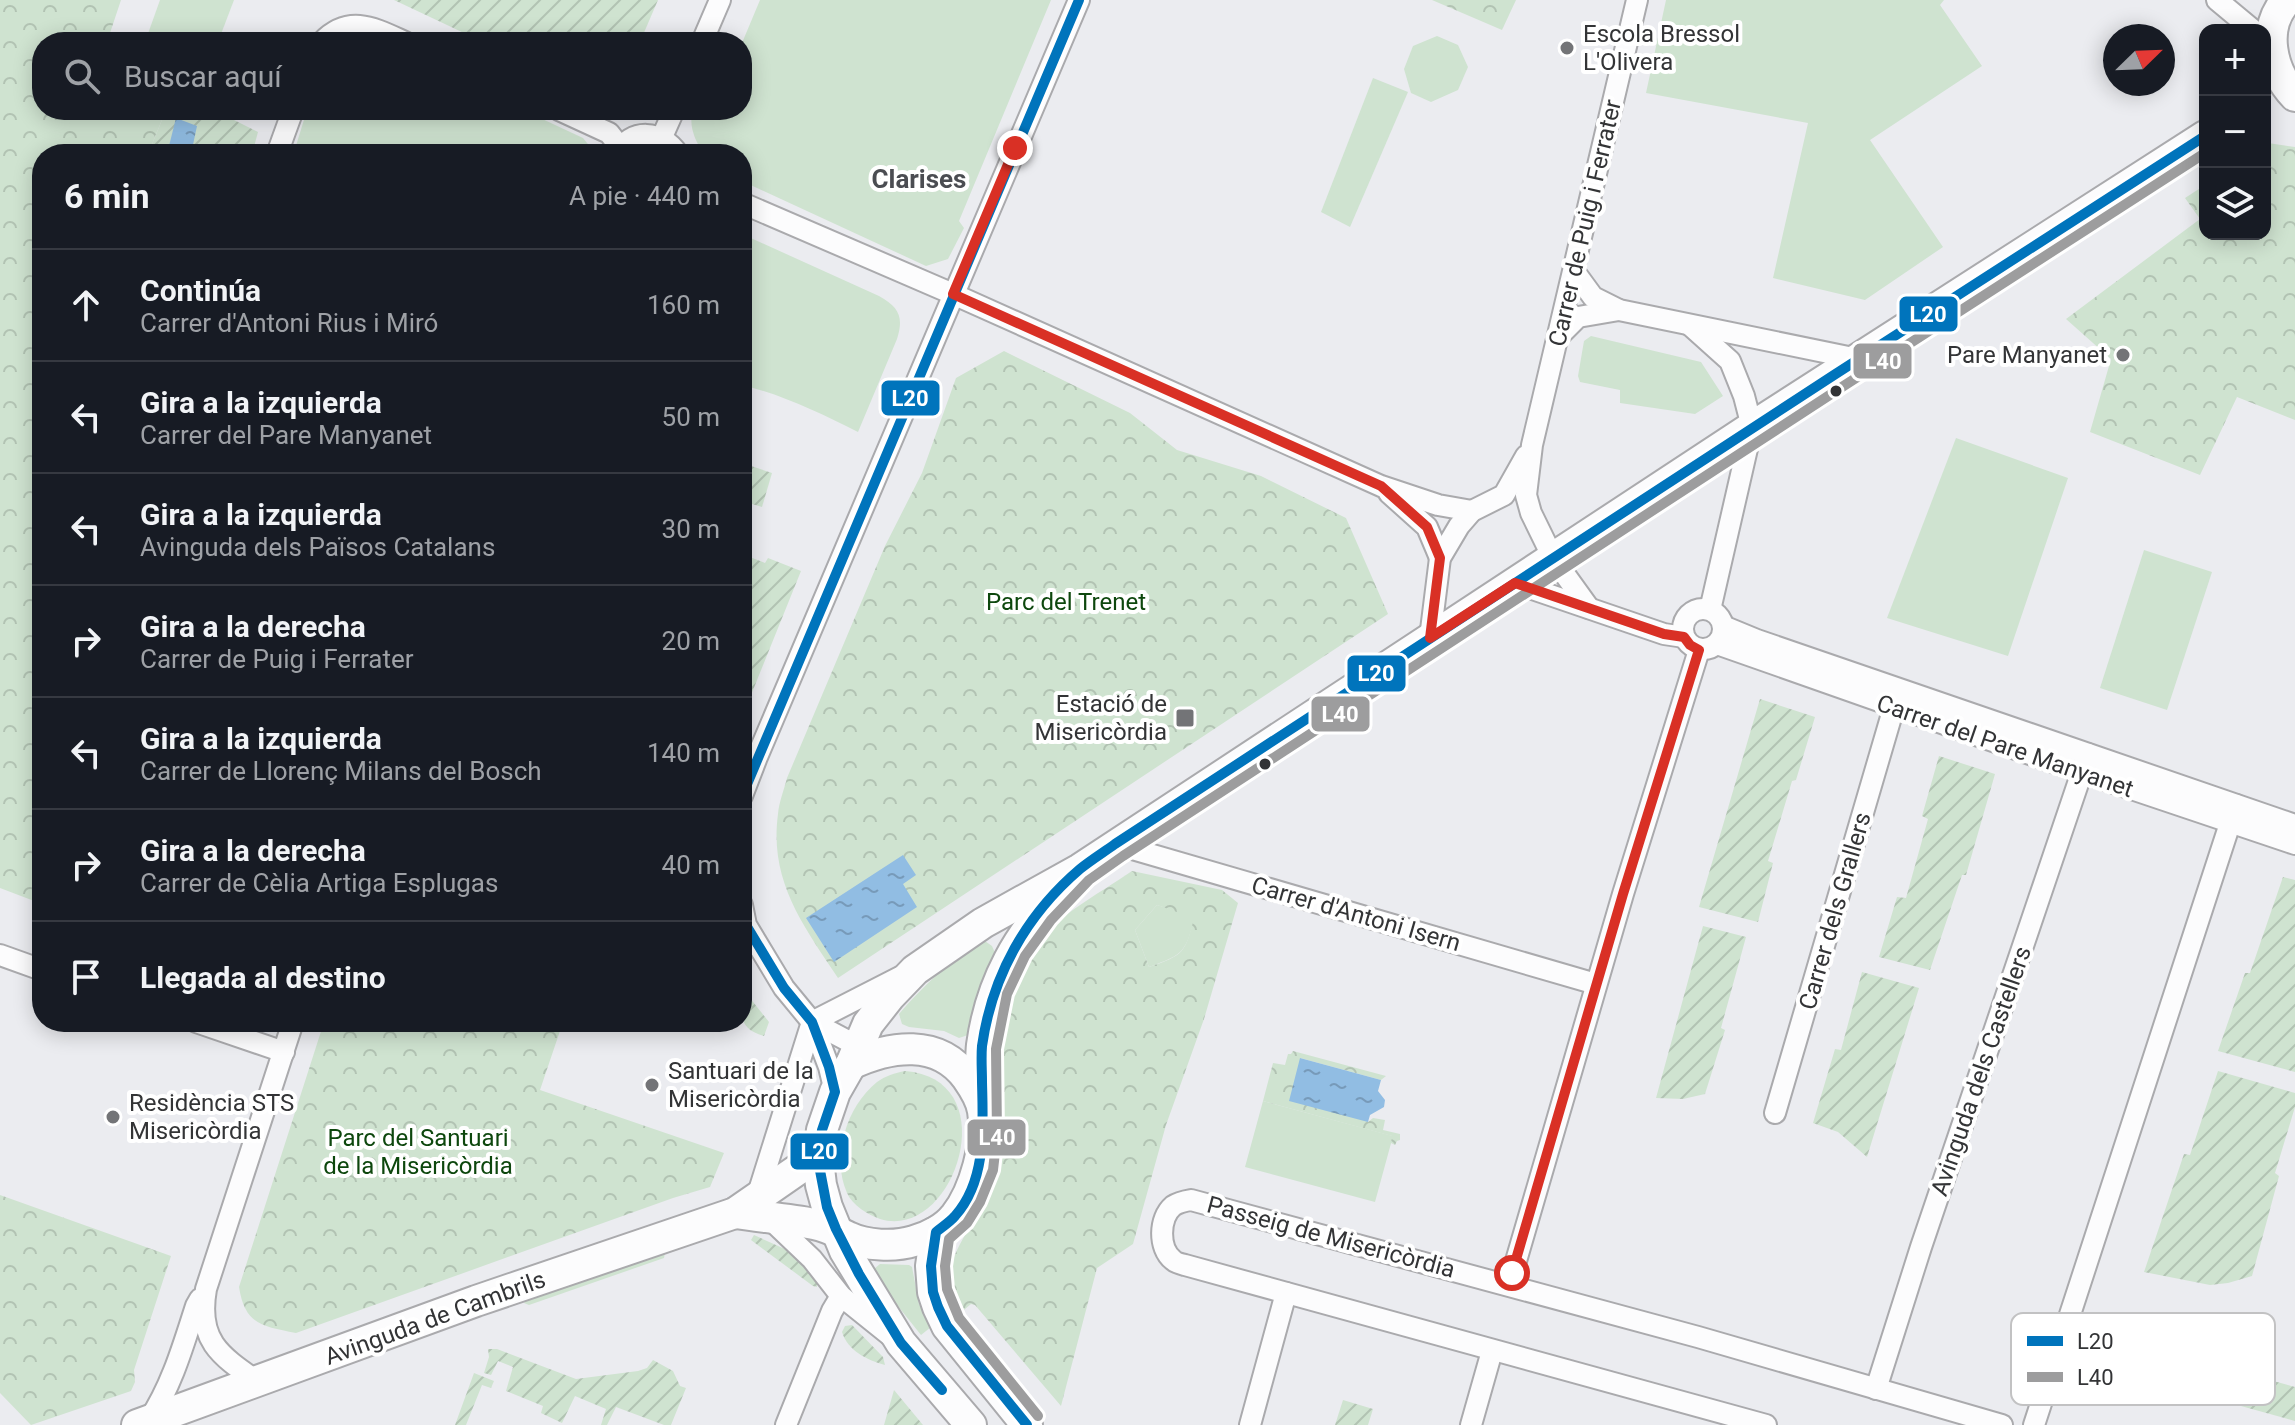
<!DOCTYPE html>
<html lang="es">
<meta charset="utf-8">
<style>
body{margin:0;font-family:Roboto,sans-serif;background:#242831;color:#f1f3f6}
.controls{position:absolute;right:24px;top:24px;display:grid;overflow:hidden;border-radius:16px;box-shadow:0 4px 20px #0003}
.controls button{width:72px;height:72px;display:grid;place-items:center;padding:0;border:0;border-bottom:2px solid #363941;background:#171b24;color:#f1f3f6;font:40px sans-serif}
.compass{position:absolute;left:2103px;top:24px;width:72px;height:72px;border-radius:50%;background:#171b24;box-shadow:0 4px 20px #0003;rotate:67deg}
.stop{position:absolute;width:24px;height:24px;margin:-18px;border:6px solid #d93025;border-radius:50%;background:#fff}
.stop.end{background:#d93025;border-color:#fff;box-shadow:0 2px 8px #0008}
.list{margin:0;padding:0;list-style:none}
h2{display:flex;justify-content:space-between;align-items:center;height:104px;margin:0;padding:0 32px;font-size:34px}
h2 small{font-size:26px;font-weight:400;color:#9ea1a6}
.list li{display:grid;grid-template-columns:52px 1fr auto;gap:24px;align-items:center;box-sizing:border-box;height:112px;padding:0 32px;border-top:2px solid #363941}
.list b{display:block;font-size:30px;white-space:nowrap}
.list p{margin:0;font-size:26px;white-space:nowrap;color:#9ea1a6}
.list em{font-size:26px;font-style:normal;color:#9ea1a6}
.icon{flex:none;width:44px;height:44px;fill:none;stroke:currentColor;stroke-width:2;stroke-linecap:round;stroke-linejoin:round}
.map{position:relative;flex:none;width:2295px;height:1425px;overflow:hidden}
.search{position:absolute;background:#171b24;box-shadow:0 4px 20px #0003;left:32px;top:32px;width:720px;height:88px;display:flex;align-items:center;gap:20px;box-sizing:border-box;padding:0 28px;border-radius:32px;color:#9ea1a6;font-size:30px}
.panel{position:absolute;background:#171b24;box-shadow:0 4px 20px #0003;left:32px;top:144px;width:720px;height:888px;border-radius:32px}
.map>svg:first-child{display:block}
.grass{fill:#cfe3d0}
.park{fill:url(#park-crowns);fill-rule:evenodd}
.garden{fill:url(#garden-furrows)}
.water{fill:url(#water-ripples)}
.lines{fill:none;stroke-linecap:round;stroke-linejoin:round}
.street-casing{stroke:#aaaaad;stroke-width:24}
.secondary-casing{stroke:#aaaaad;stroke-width:34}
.street{stroke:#fcfcfd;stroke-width:20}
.secondary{stroke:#fcfcfd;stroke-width:30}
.bus-1-casing{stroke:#fff;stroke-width:16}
.bus-2-casing{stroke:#fff;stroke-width:16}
.bus-1{stroke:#0074bc;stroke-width:10}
.bus-2{stroke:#9d9d9e;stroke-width:10}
.route{stroke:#d93025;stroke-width:10}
.poi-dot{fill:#737477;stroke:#fff;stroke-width:3}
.bus-dot{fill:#333436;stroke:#fff;stroke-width:3}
.labels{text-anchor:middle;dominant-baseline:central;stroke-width:8;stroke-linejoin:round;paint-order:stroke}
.poi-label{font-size:24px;fill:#333436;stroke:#fff;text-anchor:start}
.street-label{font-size:24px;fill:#333436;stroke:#fff}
.park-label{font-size:24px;fill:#0d470d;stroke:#fff}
.neighbourhood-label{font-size:26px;font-weight:bold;fill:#4b4d52;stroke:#fff}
.key{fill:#fff;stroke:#c2c2c3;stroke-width:2}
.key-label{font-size:22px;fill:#333436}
.line-badge{stroke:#fff;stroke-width:3}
.badge-label{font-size:22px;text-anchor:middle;font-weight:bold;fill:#fff}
</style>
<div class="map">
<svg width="2295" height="1425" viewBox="0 0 2295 1425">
<defs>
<pattern id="park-crowns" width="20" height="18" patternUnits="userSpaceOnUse" patternTransform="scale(2)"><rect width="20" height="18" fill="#cfe3d0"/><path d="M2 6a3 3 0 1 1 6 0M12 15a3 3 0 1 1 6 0" fill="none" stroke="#b2c3b3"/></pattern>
<pattern id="garden-furrows" width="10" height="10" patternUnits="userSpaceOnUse" patternTransform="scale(2)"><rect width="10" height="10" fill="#cfe3d0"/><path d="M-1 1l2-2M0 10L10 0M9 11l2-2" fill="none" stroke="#b2c3b3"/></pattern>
<pattern id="water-ripples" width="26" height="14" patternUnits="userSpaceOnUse" patternTransform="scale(2)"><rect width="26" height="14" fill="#91bde3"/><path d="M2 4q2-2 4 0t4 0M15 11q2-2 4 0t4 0" fill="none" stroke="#779ab9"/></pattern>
</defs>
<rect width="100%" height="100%" fill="#ebecf0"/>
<g class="grass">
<path d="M160 0H234L218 42H145Z"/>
<path d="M760 0H1051L959 221 964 228 948 259 926 266 742 181V154H704C695 141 688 125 693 110H742V43Z"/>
<path d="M1666 0H1944L1940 5 1982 66 1870 140 1943 247 1865 300 1773 278 1808 123 1646 93Z"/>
<path d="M1437 36 1458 45 1468 67 1458 90 1431 102 1411 93 1404 69 1413 46Z"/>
<path d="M1373 78 1408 92 1350 227 1321 212Z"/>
<path d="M307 110H523L583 138 596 154H304L295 149Z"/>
<path d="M742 234 879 296C899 307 904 317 897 339L858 432C820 413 783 395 742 385Z"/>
<path d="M1591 336 1701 362 1723 396 1695 414 1620 403V390L1580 382 1578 376 1584 341Z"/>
<path d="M1956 438 2068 478 2008 656 1887 618Z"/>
<path d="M2144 550 2212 572 2167 710 2100 688Z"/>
<path d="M1157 905 1195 917C1185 953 1184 954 1149 967L1135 930Z"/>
<path d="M982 939 992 946 995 953 974 1004 968 1035 959 1038 944 1031 909 1027 902 1024 899 1014C923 986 951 960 982 939Z"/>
<path d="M1263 1101 1393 1136 1375 1202 1245 1167Z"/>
<path d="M661 1252 665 1253 664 1258 529 1305 524 1303 527 1298Z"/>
<path d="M880 1264 909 1265 912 1267 919 1304 931 1327 921 1335 874 1276V1269Z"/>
</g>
<g class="park">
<path d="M0 0H121L107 42H42V110H166L148 154H42V468L39 480 42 482V904L0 888Z"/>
<path d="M1432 0H1516L1502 30Z"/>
<path d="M2268 143 2295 147V420L2237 397 2200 475 2090 432 2111 359 2066 319 2200 219 2185 198 2205 185V234H2265V145Z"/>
<path d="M1004 351 1130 413 1177 450 1261 476 1346 518 1388 614 838 978C803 925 769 881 778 814 779 802 784 790 787 778L885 546 922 473 956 378Z"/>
<path d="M1132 871 1222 890 1238 903 1204 1019 1166 1125 1133 1244 1097 1268 1061 1406 975 1305 971 1304 959 1314C929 1279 968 1233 984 1203 990 1191 996 1176 999 1163 1008 1133 999 1108 997 1078 994 1036 1006 991 1027 955 1048 920 1099 894 1132 871ZM1157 905 1194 918C1185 953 1184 955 1149 967L1135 930Z"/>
<path d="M324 1022H330L342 1028 344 1022H563L540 1090 724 1153 710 1187 673 1198 296 1333C262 1326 245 1325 239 1287Z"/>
<path d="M1293 1051 1386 1076 1381 1080 1300 1058 1368 1122 1373 1118 1385 1120 1383 1130 1400 1134V1140L1397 1141 1395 1145 1391 1143 1392 1136 1263 1101 1273 1063 1285 1065 1288 1054H1291Z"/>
<path d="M905 1071C1008 1079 954 1242 880 1219 867 1214 853 1206 847 1193 831 1157 846 1107 877 1082 885 1076 895 1073 905 1071Z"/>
<path d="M0 1195 171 1256 134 1370 135 1382 131 1391 31 1425 0 1393Z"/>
</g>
<g class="garden">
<path d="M394 0H658L640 42H483Z"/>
<path d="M166 110H214L258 132 252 154H148Z"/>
<path d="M742 463 772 473 762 507 742 501Z"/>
<path d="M742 554 765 563 768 558 801 571 745 710 742 711Z"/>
<path d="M1760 699 1815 717 1796 780 1792 781 1768 861 1773 863 1758 922 1699 907Z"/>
<path d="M1939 756 1995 774 1966 875H1962L1930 970 1879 957 1897 897 1906 898 1928 819 1922 816Z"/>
<path d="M2283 877 2295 880V1072L2218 1051 2245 973H2250Z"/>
<path d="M1703 926 1746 937 1721 1028 1725 1030 1705 1094 1683 1099 1656 1098Z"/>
<path d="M1862 972 1919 988 1867 1157 1838 1132 1813 1123 1835 1049 1841 1050Z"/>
<path d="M742 988 769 1022 764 1036C736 1028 742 1013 742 988Z"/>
<path d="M2218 1071 2295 1093V1107L2275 1173 2279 1176 2252 1276 2228 1283 2210 1285 2144 1272 2184 1154 2190 1155Z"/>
<path d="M754 1235 787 1250 796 1257 817 1283V1287L813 1286 751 1240Z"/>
<path d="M852 1325 883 1357 885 1365C867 1360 848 1351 842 1332L845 1326Z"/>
<path d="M2082 1328 2295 1387V1421L2071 1359Z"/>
<path d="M488 1349H497L576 1379 638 1371 647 1368 653 1360 673 1371 680 1386 686 1388 671 1425H664L616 1407 607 1425H601L606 1409 575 1396 562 1423 541 1413 543 1406 506 1391 513 1367 498 1361 491 1375 484 1373 489 1357Z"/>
<path d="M474 1373 494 1381 491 1388 482 1385 466 1425H455Z"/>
<path d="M894 1390 923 1425H884Z"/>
<path d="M1343 1400 1373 1409 1368 1425H1335Z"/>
</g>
<g class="water">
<path d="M176 118 197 126 191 154H167Z"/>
<path d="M903 855 916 875 903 884 917 907 834 962 806 918Z"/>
<path d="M1300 1058 1381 1080 1378 1091 1385 1100 1384 1107 1370 1115 1368 1122 1289 1101Z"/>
</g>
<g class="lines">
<defs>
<g id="street">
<path d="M2217 0 2253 30"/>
<path d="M322 42C349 14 374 28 405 42"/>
<path d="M702 42 720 0"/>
<path d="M559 110 609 133 620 147"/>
<path d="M662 137 674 110"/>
<path d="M277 154 293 110"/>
<path d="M616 154C631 127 662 130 678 154"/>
<path d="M742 203 953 294 1381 486 1438 505 1472 511"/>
<path d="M1574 271 1593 297 1619 310 1858 359"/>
<path d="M1691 326 1730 361 1744 396 1752 427 1710 610"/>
<path d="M1560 335 1578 317 1619 310"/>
<path d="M1389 493 1427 527 1440 558"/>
<path d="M1515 583 1664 634 1684 637"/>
<path d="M1589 608 1553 558 1531 513 1526 495 1532 445 1637 0"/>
<circle cx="1703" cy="629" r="20"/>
<path d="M1723 626 1757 640 2295 825"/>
<path d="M1430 638 1440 558 1459 526 1472 511 1504 495 1526 456"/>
<path d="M1717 644 2081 772 2295 844"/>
<path d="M742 796 757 757 1079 0"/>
<path d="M1115 844 1596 984"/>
<path d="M742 905 746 925 784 988 812 1022 829 1067 835 1092"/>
<path d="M0 955 42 970"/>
<path d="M196 1022 284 1052"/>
<path d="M812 1022 900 977"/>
<path d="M812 1022 869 1052"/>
<path d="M1775 1113 1894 707"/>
<path d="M757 1197 812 1022"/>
<path d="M769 1218 812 1259 841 1296 892 1337"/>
<path d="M1509 1285 1623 894 1699 650"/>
<path d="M258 1382C219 1355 197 1340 206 1289L293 1022"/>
<path d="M1876 1389 1921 1247 2088 754"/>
<path d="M149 1420C172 1385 183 1346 196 1306L200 1299"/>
<path d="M786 1425 832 1311 841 1296"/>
<path d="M1250 1425 1286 1293"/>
<path d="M1471 1425 1492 1351"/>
<path d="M1766 1425 1185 1265C1181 1264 1176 1263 1173 1260 1158 1248 1159 1218 1173 1206 1179 1202 1185 1201 1191 1200L1698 1337 2002 1425"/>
<path d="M2034 1425 2236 805"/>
</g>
<g id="secondary">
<path d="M2287 0C2261 27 2271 71 2295 96"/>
<path d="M983 1101C982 1083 980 1063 982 1045 991 981 1018 935 1062 888"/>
<path d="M735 1213C761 1217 788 1219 814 1224 828 1227 835 1231 848 1237 866 1246 895 1247 914 1241 929 1237 946 1228 955 1216 975 1191 988 1142 983 1111 981 1099 974 1088 967 1078 938 1038 890 1046 851 1064"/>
<path d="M936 1232 931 1266 933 1292 938 1307 947 1326 1027 1425"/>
<path d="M137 1425 476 1301 735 1213 800 1168 821 1140"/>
<path d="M971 1425 901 1343 845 1251 827 1207 821 1185 818 1160 822 1130 835 1092 851 1064 868 1024 890 996 915 970 983 923 1080 869 1752 427 2205 136"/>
</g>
</defs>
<use href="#street" class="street-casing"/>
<use href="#secondary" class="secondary-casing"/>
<use href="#street" class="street"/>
<use href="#secondary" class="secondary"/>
<defs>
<g id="bus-1">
<path d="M742 796 1079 0"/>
<path d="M742 905 746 925 784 988 812 1022 829 1067 835 1092 822 1130 818 1160 827 1207 836 1229 859 1274 901 1343 942 1390"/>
<path d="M1027 1425 947 1326 938 1307 933 1292 931 1266 936 1232C942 1227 950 1222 955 1216 987 1180 983 1127 982 1082 982 1070 981 1058 982 1046 992 976 1026 915 1080 869 1091 860 1104 852 1115 844L1834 375 2205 136"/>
</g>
<path id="bus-2" d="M1038 1416 959 1318 947 1289 945 1266 949 1239 967 1223 980 1202 993 1170 997 1135 996 1049 1007 994 1025 956 1051 920 1089 880 1123 856 1842 387 2205 153"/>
</defs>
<use href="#bus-1" class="bus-1-casing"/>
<use href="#bus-2" class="bus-2-casing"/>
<use href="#bus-1" class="bus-1"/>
<use href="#bus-2" class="bus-2"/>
</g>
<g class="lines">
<path class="route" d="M1015 148 953 294 1381 486 1427 527 1440 558 1430 638 1515 583 1664 634 1684 637 1690 645 1699 650 1623 894 1512 1273"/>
</g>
<g class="poi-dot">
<circle cx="1567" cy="48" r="8"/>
<circle cx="2123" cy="355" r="8"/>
<rect x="1175" y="708" width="20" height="20" rx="4"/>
<circle cx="652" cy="1085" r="8"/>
<circle cx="113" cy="1117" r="8"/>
</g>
<g class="bus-dot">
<circle cx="1836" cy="391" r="7"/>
<circle cx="1265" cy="764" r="7"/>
</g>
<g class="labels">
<g class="poi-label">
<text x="1583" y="34">Escola Bressol<tspan x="1583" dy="28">L'Olivera</tspan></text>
<text x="2107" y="355" text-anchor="end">Pare Manyanet</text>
<text x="1167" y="704" text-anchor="end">Estació de<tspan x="1167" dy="28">Misericòrdia</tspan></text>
<text x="668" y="1071">Santuari de la<tspan x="668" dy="28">Misericòrdia</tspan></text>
<text x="129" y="1103">Residència STS<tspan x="129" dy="28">Misericòrdia</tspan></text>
</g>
<g class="street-label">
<text transform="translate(1585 223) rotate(-77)">Carrer de Puig i Ferrater</text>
<text transform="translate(2005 746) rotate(19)">Carrer del Pare Manyanet</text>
<text transform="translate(1835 911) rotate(-74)">Carrer dels Grallers</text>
<text transform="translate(1356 914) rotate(16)">Carrer d'Antoni Isern</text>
<text transform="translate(1981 1071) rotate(-71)">Avinguda dels Castellers</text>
<text transform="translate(1331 1237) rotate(15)">Passeig de Misericòrdia</text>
<text transform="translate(435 1318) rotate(-20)">Avinguda de Cambrils</text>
</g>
<g class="park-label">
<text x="1066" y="602">Parc del Trenet</text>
<text x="418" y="1138">Parc del Santuari<tspan x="418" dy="28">de la Misericòrdia</tspan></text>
</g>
<g class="neighbourhood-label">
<text x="919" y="179">Clarises</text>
</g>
</g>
<rect x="2011" y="1313" width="264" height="92" rx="12" class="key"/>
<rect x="2027" y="1336" width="36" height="10" fill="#0074bc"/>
<rect x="2027" y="1372" width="36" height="10" fill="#9d9d9e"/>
<g class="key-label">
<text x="2077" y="1349">L20</text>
<text x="2077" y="1385">L40</text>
</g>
<g class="line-badge">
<rect x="1898" y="295" width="61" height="38" rx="8" fill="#0074bc"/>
<rect x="1852" y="342" width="61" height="38" rx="8" fill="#9d9d9e"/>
<rect x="880" y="379" width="61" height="38" rx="8" fill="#0074bc"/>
<rect x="1346" y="654" width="61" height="39" rx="8" fill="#0074bc"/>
<rect x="1310" y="695" width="61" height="38" rx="8" fill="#9d9d9e"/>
<rect x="966" y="1118" width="61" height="39" rx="8" fill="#9d9d9e"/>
<rect x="789" y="1132" width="61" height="39" rx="8" fill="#0074bc"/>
</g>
<g class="badge-label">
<text x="1928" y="322">L20</text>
<text x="1883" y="369">L40</text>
<text x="910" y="406">L20</text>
<text x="1376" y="681">L20</text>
<text x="1340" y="722">L40</text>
<text x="997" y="1145">L40</text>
<text x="819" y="1159">L20</text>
</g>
</svg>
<div class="controls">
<button>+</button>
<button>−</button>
<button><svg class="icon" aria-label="layers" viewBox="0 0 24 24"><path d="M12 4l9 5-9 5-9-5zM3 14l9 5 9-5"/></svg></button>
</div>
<svg class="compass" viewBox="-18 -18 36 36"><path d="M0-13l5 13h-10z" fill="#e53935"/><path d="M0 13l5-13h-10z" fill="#9ea1a6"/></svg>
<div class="stop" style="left:1512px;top:1273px"></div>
<div class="stop end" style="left:1015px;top:148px"></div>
<div class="search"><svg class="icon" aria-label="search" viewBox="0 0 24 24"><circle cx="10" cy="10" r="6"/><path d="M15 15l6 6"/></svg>Buscar aquí</div>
<section class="panel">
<h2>6 min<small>A pie · 440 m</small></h2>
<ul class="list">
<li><svg class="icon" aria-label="ahead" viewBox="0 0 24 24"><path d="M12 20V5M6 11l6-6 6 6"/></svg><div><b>Continúa</b><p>Carrer d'Antoni Rius i Miró</p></div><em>160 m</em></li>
<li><svg class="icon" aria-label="left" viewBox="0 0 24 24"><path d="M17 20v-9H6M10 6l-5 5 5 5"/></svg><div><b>Gira a la izquierda</b><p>Carrer del Pare Manyanet</p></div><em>50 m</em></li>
<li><svg class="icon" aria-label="left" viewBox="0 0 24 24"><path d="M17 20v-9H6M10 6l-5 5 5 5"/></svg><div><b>Gira a la izquierda</b><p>Avinguda dels Països Catalans</p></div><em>30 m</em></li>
<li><svg class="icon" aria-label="right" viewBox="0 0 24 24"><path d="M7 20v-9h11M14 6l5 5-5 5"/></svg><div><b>Gira a la derecha</b><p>Carrer de Puig i Ferrater</p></div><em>20 m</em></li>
<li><svg class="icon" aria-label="left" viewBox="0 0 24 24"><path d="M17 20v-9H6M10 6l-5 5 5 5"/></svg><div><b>Gira a la izquierda</b><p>Carrer de Llorenç Milans del Bosch</p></div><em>140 m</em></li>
<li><svg class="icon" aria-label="right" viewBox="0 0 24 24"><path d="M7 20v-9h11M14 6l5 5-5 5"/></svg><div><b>Gira a la derecha</b><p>Carrer de Cèlia Artiga Esplugas</p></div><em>40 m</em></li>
<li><svg class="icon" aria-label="arrive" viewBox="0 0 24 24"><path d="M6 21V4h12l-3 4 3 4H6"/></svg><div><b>Llegada al destino</b></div></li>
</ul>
</section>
</div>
